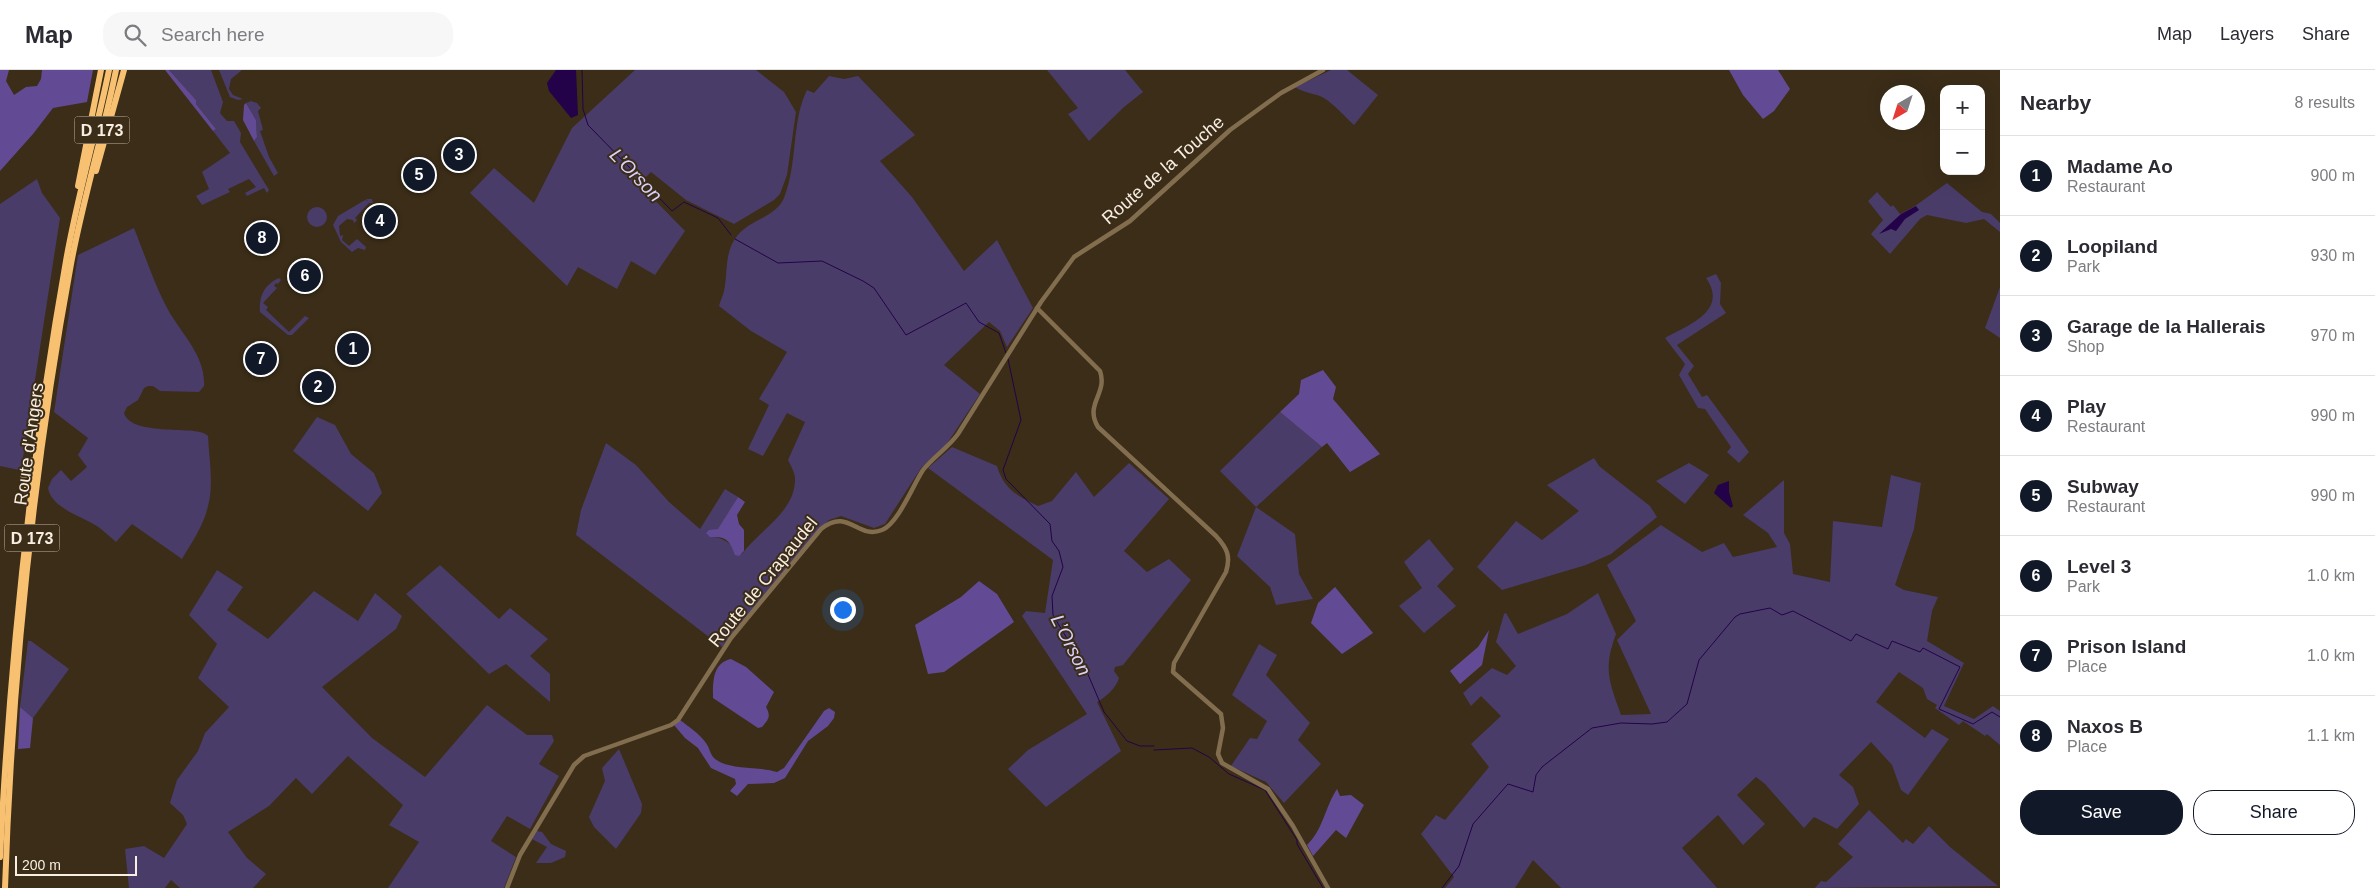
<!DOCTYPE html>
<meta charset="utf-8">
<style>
body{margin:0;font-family:Helvetica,sans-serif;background:#f7f7f7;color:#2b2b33}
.controls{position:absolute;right:15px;top:15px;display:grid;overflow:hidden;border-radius:10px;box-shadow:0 5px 20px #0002}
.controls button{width:45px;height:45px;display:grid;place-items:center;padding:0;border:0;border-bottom:1px solid #e1e1e2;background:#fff;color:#2b2b33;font:25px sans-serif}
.compass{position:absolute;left:1880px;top:15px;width:45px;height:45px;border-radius:50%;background:#fff;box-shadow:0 5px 20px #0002;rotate:219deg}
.scale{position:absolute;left:15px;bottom:12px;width:122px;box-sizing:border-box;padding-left:5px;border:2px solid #f8eee2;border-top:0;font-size:14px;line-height:18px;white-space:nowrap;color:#f8eee2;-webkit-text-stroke:4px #3b2d18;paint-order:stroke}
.you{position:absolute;left:842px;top:539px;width:18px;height:18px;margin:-12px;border:4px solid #fff;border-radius:50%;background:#1a73e8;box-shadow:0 0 0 8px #1a73e833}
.badge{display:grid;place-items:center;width:32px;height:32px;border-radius:50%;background:#111827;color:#fff;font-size:16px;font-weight:700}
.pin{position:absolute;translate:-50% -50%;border:2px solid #fff;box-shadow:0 1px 5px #0006}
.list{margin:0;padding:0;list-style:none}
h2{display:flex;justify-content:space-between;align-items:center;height:65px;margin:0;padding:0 20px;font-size:21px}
h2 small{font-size:16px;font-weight:400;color:#7c7c81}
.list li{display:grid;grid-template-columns:32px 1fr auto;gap:15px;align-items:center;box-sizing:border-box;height:80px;padding:0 20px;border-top:1px solid #e1e1e2}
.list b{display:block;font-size:19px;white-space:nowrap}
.list p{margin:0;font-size:16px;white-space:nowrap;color:#7c7c81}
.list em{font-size:16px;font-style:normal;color:#7c7c81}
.actions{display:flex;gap:10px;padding:15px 20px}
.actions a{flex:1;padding:11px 0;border:1px solid #111827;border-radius:20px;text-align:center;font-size:18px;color:#111827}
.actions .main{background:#111827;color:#fff}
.icon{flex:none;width:28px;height:28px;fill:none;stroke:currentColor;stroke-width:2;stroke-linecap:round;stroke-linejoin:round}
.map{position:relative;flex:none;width:2000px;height:818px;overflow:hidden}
header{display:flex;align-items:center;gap:30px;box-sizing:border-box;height:70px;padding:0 25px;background:#fff;border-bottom:1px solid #e1e1e2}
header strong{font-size:24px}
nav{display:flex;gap:28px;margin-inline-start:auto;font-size:18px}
.search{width:350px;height:45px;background:#f7f7f7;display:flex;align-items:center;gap:12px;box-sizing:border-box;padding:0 18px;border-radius:20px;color:#7c7c81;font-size:19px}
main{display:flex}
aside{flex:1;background:#fff}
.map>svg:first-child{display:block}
.green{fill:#493c68}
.forest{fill:#624b94}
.water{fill:#230249}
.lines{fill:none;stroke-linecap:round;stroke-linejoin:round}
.stream{stroke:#230249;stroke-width:1}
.minor{stroke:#836d4f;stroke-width:4.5}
.highway{stroke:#f8c172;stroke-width:6}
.labels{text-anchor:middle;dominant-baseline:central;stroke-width:4;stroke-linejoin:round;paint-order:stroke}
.shield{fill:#3b2d18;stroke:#bfb4a5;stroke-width:1}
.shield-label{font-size:16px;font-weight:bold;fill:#f8eee2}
.street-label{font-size:18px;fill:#f8eee2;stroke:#3b2d18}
.water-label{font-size:19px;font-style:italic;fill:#dbd1fb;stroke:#3b2d18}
</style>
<header>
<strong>Map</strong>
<div class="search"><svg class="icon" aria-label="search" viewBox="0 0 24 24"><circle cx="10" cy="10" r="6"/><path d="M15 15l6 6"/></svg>Search here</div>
<nav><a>Map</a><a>Layers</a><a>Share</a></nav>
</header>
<main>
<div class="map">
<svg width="2000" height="818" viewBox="0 0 2000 818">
<rect width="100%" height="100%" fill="#3b2d18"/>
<g class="green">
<path d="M169 0H211L223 32 220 43 227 51H234L241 63 240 72 269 120 267 123 264 118 247 126 245 123 256 117 249 109 228 119 230 122 202 135 196 126 209 119 202 102 230 83 213 61 216 59 196 34V30Z"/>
<path d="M219 0H242L231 9 229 19 233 25 243 29 238 30 230 27Z"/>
<path d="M635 0H756L784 22 796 42 787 105 780 124 774 130 734 154 686 130 651 102 639 114 685 161 655 205 631 191 617 219 578 197 567 216 470 123 494 98 534 133 572 58Z"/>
<path d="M1047 0H1125L1143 22 1124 37 1089 71 1068 44 1078 38Z"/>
<path d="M1331 0H1347L1378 25 1354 55C1344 46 1335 35 1324 28 1315 23 1303 23 1295 17Z"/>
<path d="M829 6 844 9 858 6 915 65 880 91 912 127 964 201 997 170 1033 238 1007 277 1000 261 989 252 944 295 980 324 946 375 921 398 885 454 874 458 841 446 829 450 810 469 722 577 576 465 581 440 606 373 636 395 669 432 700 459 725 419 738 427 721 456 710 467C726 467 730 475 742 484 759 460 796 442 795 408 795 403 791 396 788 390L805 352 787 343 763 386 748 379 769 335 759 329 787 282 751 261 719 236C720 231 723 226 724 221 728 203 724 182 737 166 749 150 776 147 784 128 798 93 791 52 807 20L814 23Z"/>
<path d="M251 31 257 33 261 38 258 41 263 60 260 61 269 87 278 103 274 106 254 71 257 67 256 50 246 33Z"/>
<path d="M37 109 42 123 60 148 22 394 19 400 0 396V134Z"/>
<path d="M1947 113 1982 142 1991 144 2000 153V162L1984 149 1966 153 1927 145 1920 149 1890 184 1871 164 1883 150 1868 131 1877 122 1891 137 1893 135 1900 144 1915 136Z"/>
<path d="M366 129H372L373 133H369L355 148 357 150 354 153 353 150 347 149 339 156 340 166 343 165 342 170 349 176 357 169 366 177 365 180 358 178 352 182 341 172 333 155 338 146 365 130 368 131Z"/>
<circle cx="317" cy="147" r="10"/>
<path d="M134 158C144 183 153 210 165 234 178 261 206 284 204 316L199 322 160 321 153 316H148L144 318 138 330 127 337 124 343C132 368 199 354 208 366 209 388 214 414 208 436 204 455 192 472 182 489L132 454 116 472C111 468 106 463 101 459 86 447 52 440 48 418L52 409 61 400 71 411 87 397 78 385 88 368 54 342 78 185Z"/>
<path d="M1716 204 1721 213 1720 234 1726 243 1677 275 1694 296 1688 304 1702 327 1707 325 1749 382 1739 393 1727 382 1731 377 1705 339 1698 338 1679 305 1685 294 1665 268C1688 255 1729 241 1706 208Z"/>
<path d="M279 208 281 210 278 214 276 213 274 216 277 218 263 233 268 237 266 240 289 262 305 246 309 248 292 265H288L260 242C259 226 264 215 279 208Z"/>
<path d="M2000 217V268L1985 258Z"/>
<path d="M1280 342 1322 377 1256 437 1295 464 1299 504 1313 529 1276 535 1270 517 1237 486 1256 437 1220 401Z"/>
<path d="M317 347 335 355 351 384 374 403 382 423 368 441 293 381Z"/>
<path d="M952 377 997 396C1004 419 1017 426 1038 436L1052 431 1076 402 1094 427 1129 393 1169 429 1124 481 1147 502 1169 489 1191 510 1123 595 1115 597 1114 601 1119 608C1116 618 1106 627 1097 632L1121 681 1046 737 1008 699 1028 680 1087 644 1022 546 1026 541 1045 543 1053 490 928 398Z"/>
<path d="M1594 388 1599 396 1650 436 1657 447 1611 484 1586 495 1502 520 1477 497 1516 451 1542 470 1579 441 1547 415Z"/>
<path d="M1689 393 1709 405 1685 434 1656 411Z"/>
<path d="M1891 405 1921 413 1914 459 1895 515 1904 520 1938 527 1932 541 1927 571 1964 593 1944 636 1974 649 1993 636 2000 641V675L1987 664 1985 666 1963 651 1959 655 1935 638 1937 635 1927 629 1923 618 1899 602 1876 632 1925 668 1932 659 1949 669 1908 725 1901 720 1892 695 1871 672 1839 705 1853 717 1859 734 1837 759 1814 747 1804 758 1765 714 1756 707 1737 725 1765 754 1743 775 1718 745 1682 778 1717 818H1561L1533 790 1515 818H1445L1454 807 1421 764 1436 745 1445 750 1489 697 1471 674 1501 646 1481 626 1471 636 1463 623 1492 598 1507 605 1516 596 1496 572 1504 544 1506 543 1518 564 1567 544 1598 523 1616 564C1603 599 1609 611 1621 645L1651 644 1617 570 1636 551 1607 495 1661 455 1702 482 1724 473 1733 487 1777 477 1768 463 1743 445 1784 410V463L1790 474 1793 504 1830 512 1833 451 1882 457Z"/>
<path d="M1429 469 1454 499 1437 516 1456 536 1424 563 1399 536 1422 518 1404 492Z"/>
<path d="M440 495 499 549 510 538 548 569 530 586 550 604V632L506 594 489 604 406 524Z"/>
<path d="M217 500 243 517 227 540 268 569 314 521 358 551 375 523 402 546 396 559 322 617 372 668 425 707 487 635 527 665H552L554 671 539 694 559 706 530 759 507 746 491 771 516 787 504 818H388L419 772 389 755 403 735 348 686 312 724 296 708 269 736 228 762 247 788 266 804 253 818H180L171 810 165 818H129L125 779 144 776 164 788 187 754 183 745 170 733 177 710 198 681 205 663 229 637 198 608 217 574 189 545Z"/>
<path d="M28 571H31L69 599 33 648 20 637Z"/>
<path d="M1259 574 1277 585 1266 605 1310 653 1298 670 1321 694 1284 733 1266 712 1231 696 1250 668 1257 669 1267 651 1232 625Z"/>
<path d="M619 679 642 734 641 743 616 779 594 757 589 747 605 711 602 698Z"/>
<path d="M1869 740 1903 773 1906 769 1913 774 1929 756 1950 777 1998 816 1815 818 1821 811 1826 812 1853 787 1838 774Z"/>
<path d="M537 761 542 762 551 774 566 781 565 787 551 793H536L547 777 532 769Z"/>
</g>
<g class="forest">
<path d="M0 0H9L6 11 14 25 26 17 37 16 41 9 42 0H93L87 32 53 38 33 64 0 101Z"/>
<path d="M165 0H169L196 30V34L216 59 213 61Z"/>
<path d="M1729 0H1778L1790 19 1774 41 1763 49 1743 25Z"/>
<path d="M246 33 256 50 257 67 254 71 243 50 244 35Z"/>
<path d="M1323 300 1336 317 1333 329 1380 384 1350 402 1327 373 1322 377 1280 342 1299 324 1301 310Z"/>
<path d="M738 427 745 432 737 445 739 454 744 460V481L739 486 735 485C730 471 727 466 710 467L706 463 709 460 718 459Z"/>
<path d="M979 511 997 524 1014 552 944 602 928 604 915 555 961 527Z"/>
<path d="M1335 517 1373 563 1342 584 1311 553 1318 533Z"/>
<path d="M1489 560 1482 595 1460 614 1450 601 1478 577Z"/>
<path d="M731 589 746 597 774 622 766 637C771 646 769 649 762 657L758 658 713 628C713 613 712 593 731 589Z"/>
<path d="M20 637 33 648 30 678 18 679Z"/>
<path d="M829 638 835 642 834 648 828 656 808 671 785 708 774 713 748 714 737 726 730 721 736 714 735 709 711 698 698 678 685 668 674 655 680 650C689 657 699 663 706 673 709 677 710 683 713 687 726 701 760 696 777 702L784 698 824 641Z"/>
<path d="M1337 719 1340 726 1351 725 1364 735 1346 768 1336 760 1313 786 1307 775C1323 760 1325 737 1337 719Z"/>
</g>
<g class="water">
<path d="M556 0H576L578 45 571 48 549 21 547 13Z"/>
<path d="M1916 136 1919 140 1905 149 1896 161 1891 159 1879 164 1901 144Z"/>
<path d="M1729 411V422L1733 436 1731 438 1714 423 1718 415Z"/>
</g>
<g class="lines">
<g class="stream">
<path d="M582 0 583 39 588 55 672 141 684 132 718 148 731 165"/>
<path d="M735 169 778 193 822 191 863 211 874 218 906 265 966 233 979 252 999 263 1006 283"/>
<path d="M1008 289 1021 350 1003 400 1006 409 1050 454 1052 471 1059 481 1063 497 1052 526 1053 545 1087 602 1104 642 1127 671 1140 676H1154"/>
<path d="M1154 680 1192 678 1209 687 1229 704 1265 720 1297 770V774L1323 818"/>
<path d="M1442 818 1459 796 1473 754 1508 714 1533 722 1536 705 1542 697 1592 658 1621 653 1652 654 1667 652 1687 634 1699 590 1735 547 1740 544 1770 538 1782 545 1793 541 1851 571 1856 564 1888 579 1892 571 1920 582 1923 578 1960 597 1939 639 1973 654 1992 642 2000 647"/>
</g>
<g class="minor">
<path d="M1037 238 1100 301C1108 324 1084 334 1098 357L1216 466C1227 478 1231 486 1226 502L1174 593 1173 602 1221 644 1223 658 1218 684 1222 693 1268 719 1293 756 1328 818"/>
<path d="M507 818 520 785 574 695 584 686 671 655 678 650 731 568 821 459C849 437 857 470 882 460 898 454 913 415 923 400 933 387 948 378 958 364L1041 232 1074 187 1130 151 1230 60 1281 23 1323 0"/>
</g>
<g class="highway">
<path d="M96 101 124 0"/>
<path d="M78 116 101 0"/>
<path d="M27 422V411L23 406 28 400 31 390"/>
<path d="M0 787C10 587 31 388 66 191 77 127 96 64 109 0"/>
<path d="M5 818C12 609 33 400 71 194 83 129 103 65 116 0"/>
</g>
</g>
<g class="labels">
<g class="shield">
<rect x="74.5" y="46.5" width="55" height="27" rx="4"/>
<rect x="4.5" y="454.5" width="55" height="27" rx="4"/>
</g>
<g class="shield-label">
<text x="102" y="60">D 173</text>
<text x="32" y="468">D 173</text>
</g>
<g class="street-label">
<text transform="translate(1163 100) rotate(-41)">Route de la Touche</text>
<text transform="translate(29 374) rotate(-82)">Route d'Angers</text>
<text transform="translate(763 512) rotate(-51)">Route de Crapaudel</text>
</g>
<g class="water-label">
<text transform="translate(636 105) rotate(46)">L’Orson</text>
<text transform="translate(1071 575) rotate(63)">L’Orson</text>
</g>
</g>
</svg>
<div class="controls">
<button>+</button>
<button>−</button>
</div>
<svg class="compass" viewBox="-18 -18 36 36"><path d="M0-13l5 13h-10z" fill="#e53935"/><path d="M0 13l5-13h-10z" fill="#7c7c81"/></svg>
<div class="scale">200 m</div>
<div class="you"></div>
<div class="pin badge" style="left:353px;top:279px">1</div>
<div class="pin badge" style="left:318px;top:317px">2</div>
<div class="pin badge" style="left:459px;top:85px">3</div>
<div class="pin badge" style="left:380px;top:151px">4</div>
<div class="pin badge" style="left:419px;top:105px">5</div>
<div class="pin badge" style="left:305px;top:206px">6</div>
<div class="pin badge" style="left:261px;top:289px">7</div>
<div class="pin badge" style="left:262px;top:168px">8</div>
</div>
<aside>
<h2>Nearby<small>8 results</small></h2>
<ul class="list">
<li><span class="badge">1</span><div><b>Madame Ao</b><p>Restaurant</p></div><em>900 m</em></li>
<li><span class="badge">2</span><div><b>Loopiland</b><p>Park</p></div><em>930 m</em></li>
<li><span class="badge">3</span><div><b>Garage de la Hallerais</b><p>Shop</p></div><em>970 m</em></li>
<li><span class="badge">4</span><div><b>Play</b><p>Restaurant</p></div><em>990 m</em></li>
<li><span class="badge">5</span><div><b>Subway</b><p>Restaurant</p></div><em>990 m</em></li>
<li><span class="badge">6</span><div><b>Level 3</b><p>Park</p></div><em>1.0 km</em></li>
<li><span class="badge">7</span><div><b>Prison Island</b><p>Place</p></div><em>1.0 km</em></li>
<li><span class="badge">8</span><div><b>Naxos B</b><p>Place</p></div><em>1.1 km</em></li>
</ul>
<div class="actions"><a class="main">Save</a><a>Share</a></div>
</aside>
</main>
